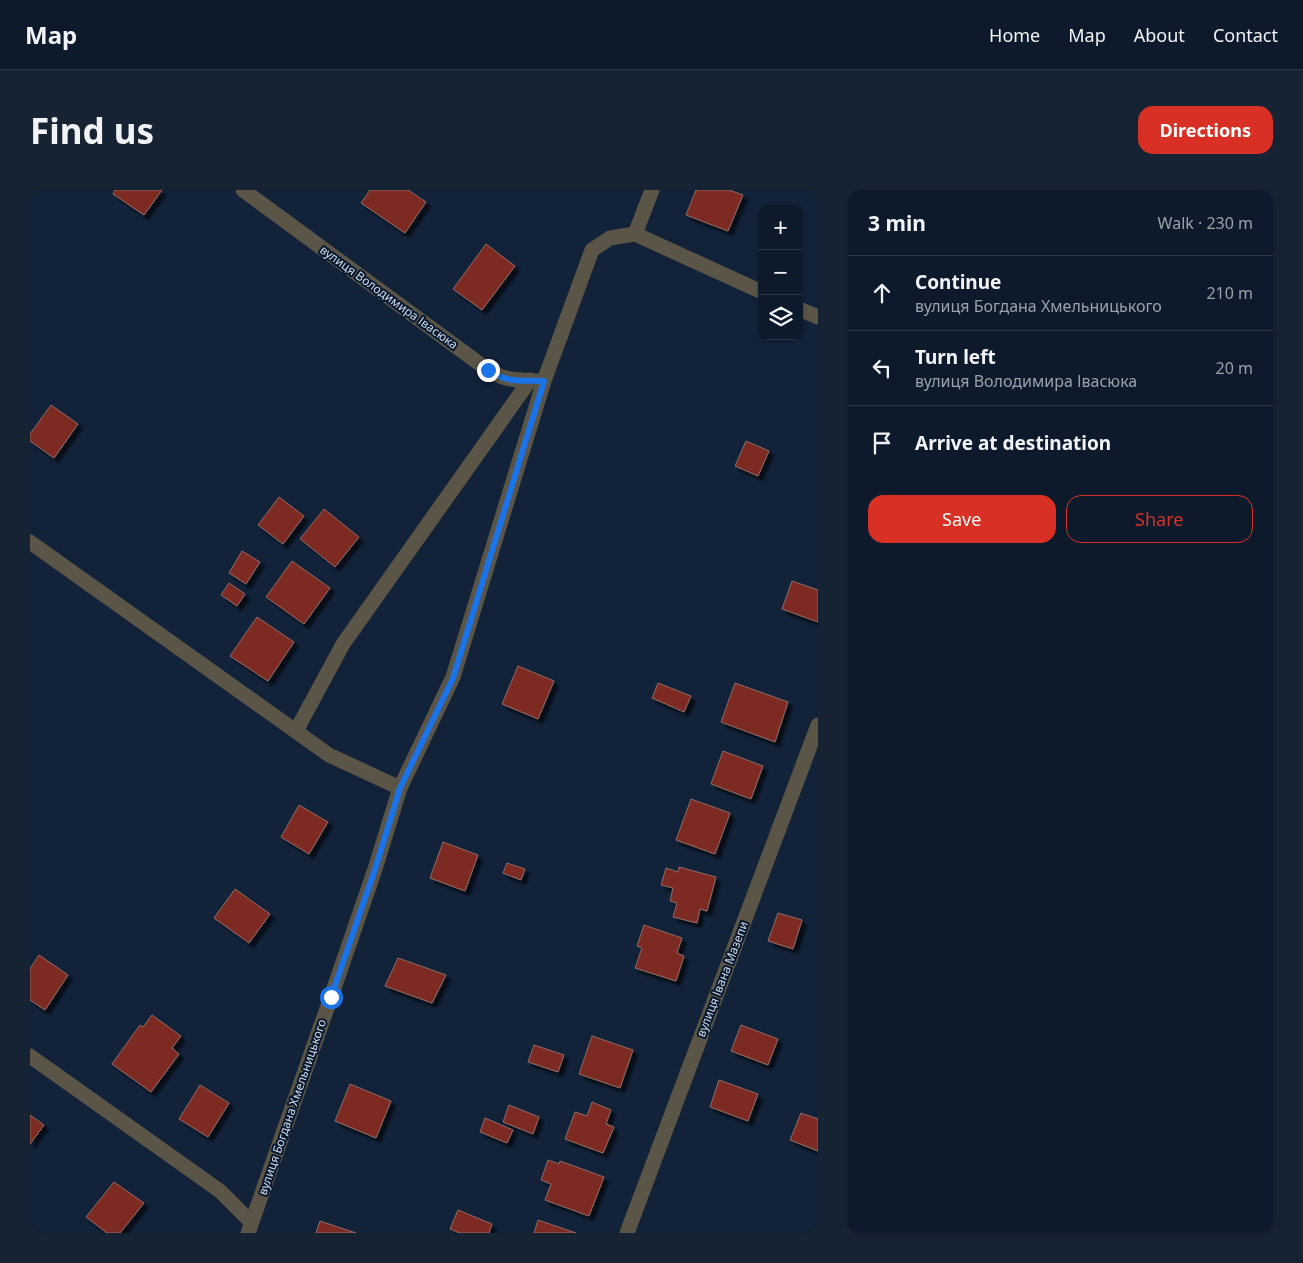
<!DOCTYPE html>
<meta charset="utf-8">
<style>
body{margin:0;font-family:"Noto Sans",sans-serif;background:#162333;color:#f1f3f6}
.controls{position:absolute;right:15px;top:15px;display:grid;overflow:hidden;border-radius:10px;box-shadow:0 1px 4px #0004}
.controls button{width:45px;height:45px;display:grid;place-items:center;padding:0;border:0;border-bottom:1px solid #2d3847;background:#0d1a2b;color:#f1f3f6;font:25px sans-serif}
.stop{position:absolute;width:15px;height:15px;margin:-11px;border:4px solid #1a73e8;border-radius:50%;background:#fff}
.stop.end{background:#1a73e8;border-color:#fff;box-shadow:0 1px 5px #0008}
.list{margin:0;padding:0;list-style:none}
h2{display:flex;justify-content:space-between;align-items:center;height:65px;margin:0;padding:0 20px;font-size:21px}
h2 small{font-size:16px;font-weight:400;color:#9aa1a9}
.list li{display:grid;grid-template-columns:32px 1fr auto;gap:15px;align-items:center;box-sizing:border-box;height:75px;padding:0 20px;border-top:1px solid #2d3847}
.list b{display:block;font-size:19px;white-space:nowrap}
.list p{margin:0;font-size:16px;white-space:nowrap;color:#9aa1a9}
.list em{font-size:16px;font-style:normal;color:#9aa1a9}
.actions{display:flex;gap:10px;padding:15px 20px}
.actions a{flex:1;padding:11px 0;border:1px solid #d93025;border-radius:15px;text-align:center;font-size:18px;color:#d93025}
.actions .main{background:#d93025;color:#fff}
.icon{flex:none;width:28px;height:28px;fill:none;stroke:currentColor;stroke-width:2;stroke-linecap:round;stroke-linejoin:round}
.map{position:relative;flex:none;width:788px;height:1043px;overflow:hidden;border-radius:15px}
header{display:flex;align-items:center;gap:30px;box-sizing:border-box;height:70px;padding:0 25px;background:#0d1a2b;border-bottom:1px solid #2d3847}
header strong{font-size:24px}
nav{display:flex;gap:28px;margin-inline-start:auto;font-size:18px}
.intro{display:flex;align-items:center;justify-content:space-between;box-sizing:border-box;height:120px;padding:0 30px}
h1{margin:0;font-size:35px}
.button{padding:12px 22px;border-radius:15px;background:#d93025;color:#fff;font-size:18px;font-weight:700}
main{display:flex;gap:30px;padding:0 30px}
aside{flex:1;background:#0d1a2b;border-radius:15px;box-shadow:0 1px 4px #0004}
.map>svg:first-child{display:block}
.building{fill:#7b2920;stroke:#926c66;filter:url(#shadow)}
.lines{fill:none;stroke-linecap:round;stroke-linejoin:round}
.minor{stroke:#5a5547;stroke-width:15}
.route{stroke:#1a73e8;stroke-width:6}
.labels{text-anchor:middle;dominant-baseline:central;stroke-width:4;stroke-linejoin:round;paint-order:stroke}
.street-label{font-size:12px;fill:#d1dceb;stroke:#08192f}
</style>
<header>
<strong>Map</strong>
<nav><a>Home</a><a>Map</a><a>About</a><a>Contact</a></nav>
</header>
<div class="intro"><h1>Find us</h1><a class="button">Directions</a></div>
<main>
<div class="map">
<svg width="788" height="1043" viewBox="0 0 788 1043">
<defs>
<filter id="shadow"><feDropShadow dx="4.5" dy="4.5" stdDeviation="1" flood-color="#0009"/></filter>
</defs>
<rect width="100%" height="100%" fill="#112239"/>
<g class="building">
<path d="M85 0H132L114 25 83 4Z"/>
<path d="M340 0H378L396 12 375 43 331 13Z"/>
<path d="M666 0H699L713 5 698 41 656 25Z"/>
<path d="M456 54 485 76 452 120 423 99Z"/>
<path d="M21 215 48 234 24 268 0 251V244Z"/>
<path d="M716 251 739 261 728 286 705 276Z"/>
<path d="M249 307 274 326 253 354 228 335Z"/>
<path d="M294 319 329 347 305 377 270 349Z"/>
<path d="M212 361 230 372 216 394 199 383Z"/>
<path d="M262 371 300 398 274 434 236 407Z"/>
<path d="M762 391 788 400V432L752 419Z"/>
<path d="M199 393 215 404 207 416 191 405Z"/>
<path d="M227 427 264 452 238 491 200 466Z"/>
<path d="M488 476 524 491 508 529 472 514Z"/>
<path d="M628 493 661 506 654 522 622 508Z"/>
<path d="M705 493 758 512 745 552 691 532Z"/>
<path d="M693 561 733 576 721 609 681 594Z"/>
<path d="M661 609 700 623 685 664 646 650Z"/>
<path d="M269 615 298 632 279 664 251 647Z"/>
<path d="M413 652 448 665 435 701 400 688Z"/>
<path d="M477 673 495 679 491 690 473 683Z"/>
<path d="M649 677 686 687 677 721 670 719 667 733 643 727 647 713 640 711 643 698 631 695 636 678 648 682Z"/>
<path d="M205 699 240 724 219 753 184 728Z"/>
<path d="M748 723 772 730 763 759 738 751Z"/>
<path d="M614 735 652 748 647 763 654 766 646 791 605 778 612 758 607 756Z"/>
<path d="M9 765 38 785 15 820 0 810V779Z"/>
<path d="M368 768 416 785 402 813 355 796Z"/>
<path d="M122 825 151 846 142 858 149 864 121 902 82 874 110 835 113 837Z"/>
<path d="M711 835 748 849 738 875 701 861Z"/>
<path d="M562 846 603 860 590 898 549 884Z"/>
<path d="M504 855 534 865 528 882 498 872Z"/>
<path d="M689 890 728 904 718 931 680 917Z"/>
<path d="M320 894 361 911 346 948 305 931Z"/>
<path d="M170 895 199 913 178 947 149 929Z"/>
<path d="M562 912 581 920 576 934 584 937 573 963 535 949 545 922 557 926Z"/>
<path d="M479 915 509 927 503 944 473 932Z"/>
<path d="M771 923 788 929V961L760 950Z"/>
<path d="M0 925 14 935 0 954Z"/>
<path d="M455 928 483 940 477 953 450 942Z"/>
<path d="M518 970 529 974 530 971 574 987 559 1026 515 1010 521 994 511 990Z"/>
<path d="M84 992 114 1013 90 1043H77L56 1027Z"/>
<path d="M428 1020 462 1034 459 1043H430L420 1039Z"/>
<path d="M508 1030 546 1043H504Z"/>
<path d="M290 1031 326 1043H286Z"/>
</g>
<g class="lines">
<g class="minor">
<path d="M213 0 458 180C478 192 485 189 507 191"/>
<path d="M605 44 732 102"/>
<path d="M769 119 788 127"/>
<path d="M0 352 299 565 370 598"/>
<path d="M266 541 313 454 500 190"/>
<path d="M0 866 190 1001 221 1032"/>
<path d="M218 1043 301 807 345 679 370 598 423 487 514 191 562 60 580 48 605 44 622 0"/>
<path d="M597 1043 788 535"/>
</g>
</g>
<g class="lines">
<path class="route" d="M301 807 345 679 370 598 423 488 514 191C489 190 480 194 458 180"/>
</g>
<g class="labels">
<g class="street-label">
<text transform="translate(359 107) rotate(36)">вулиця Володимира Івасюка</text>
<text transform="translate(692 789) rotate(-69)">вулиця Івана Мазепи</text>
<text transform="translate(262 917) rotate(-71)">вулиця Богдана Хмельницького</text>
</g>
</g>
</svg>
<div class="controls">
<button>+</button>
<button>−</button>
<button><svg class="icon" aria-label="layers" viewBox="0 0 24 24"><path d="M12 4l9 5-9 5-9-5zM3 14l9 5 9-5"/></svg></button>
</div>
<div class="stop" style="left:301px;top:807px"></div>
<div class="stop end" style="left:458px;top:180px"></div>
</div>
<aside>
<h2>3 min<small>Walk · 230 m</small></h2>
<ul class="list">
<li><svg class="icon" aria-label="ahead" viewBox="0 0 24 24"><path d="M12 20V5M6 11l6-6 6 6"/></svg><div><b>Continue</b><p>вулиця Богдана Хмельницького</p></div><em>210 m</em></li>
<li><svg class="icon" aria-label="left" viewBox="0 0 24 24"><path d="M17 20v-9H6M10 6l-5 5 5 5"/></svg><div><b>Turn left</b><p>вулиця Володимира Івасюка</p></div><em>20 m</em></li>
<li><svg class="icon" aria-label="arrive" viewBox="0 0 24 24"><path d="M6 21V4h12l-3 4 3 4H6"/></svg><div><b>Arrive at destination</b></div></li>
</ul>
<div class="actions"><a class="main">Save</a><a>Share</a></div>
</aside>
</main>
